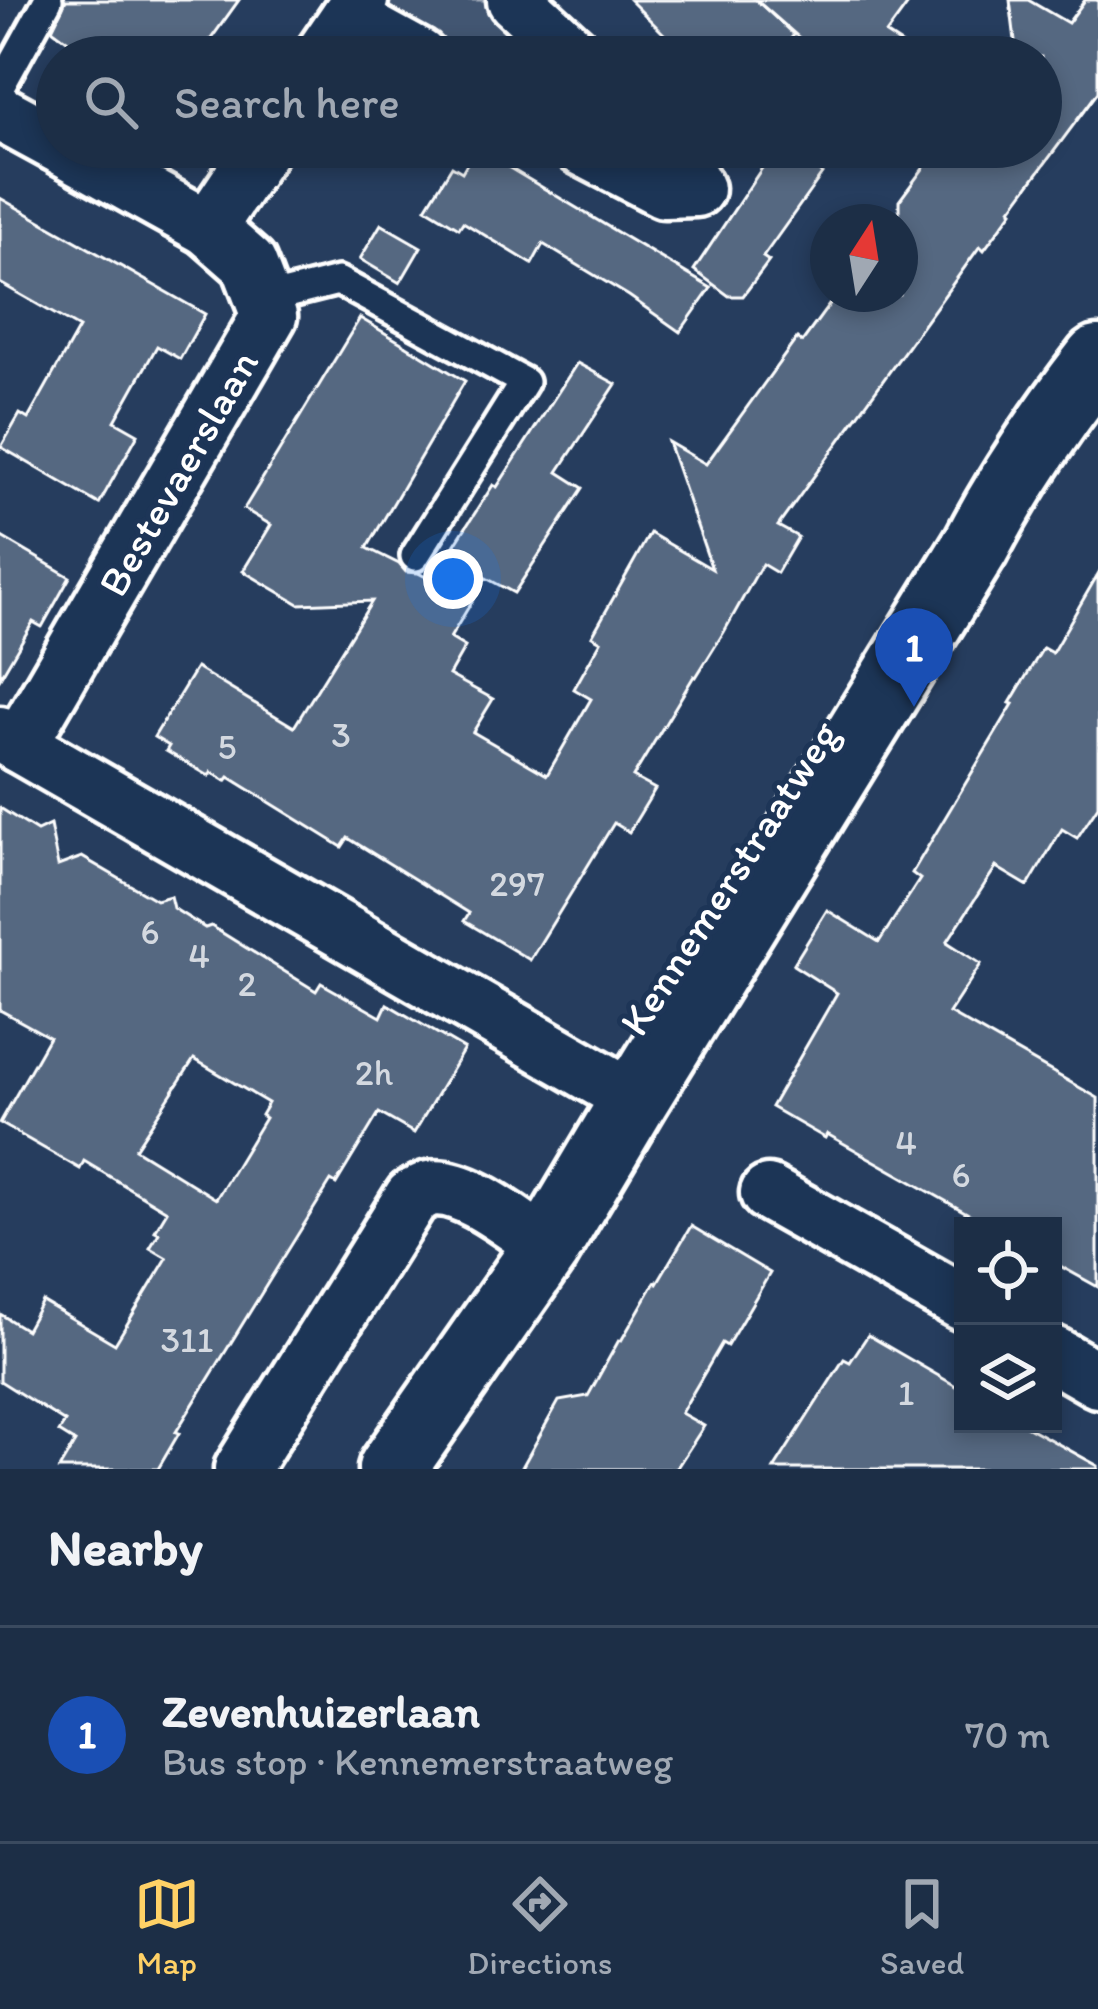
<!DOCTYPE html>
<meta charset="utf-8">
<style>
body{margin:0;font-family:Itim,sans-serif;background:#293a51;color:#f1f3f6}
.controls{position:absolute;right:36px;bottom:36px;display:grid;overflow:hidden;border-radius:0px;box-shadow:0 6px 18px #0003}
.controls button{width:108px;height:108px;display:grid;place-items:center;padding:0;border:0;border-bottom:3px solid #3a4a5f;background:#1c2e46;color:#f1f3f6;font:60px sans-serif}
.compass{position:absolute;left:810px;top:204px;width:108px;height:108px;border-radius:50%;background:#1c2e46;box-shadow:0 6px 18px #0003;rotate:12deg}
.you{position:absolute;left:453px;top:579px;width:42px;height:42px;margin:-30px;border:9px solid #fff;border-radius:50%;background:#1a73e8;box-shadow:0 0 0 18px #1a73e833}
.badge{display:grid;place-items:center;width:78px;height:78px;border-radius:50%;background:#ffd166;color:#fff;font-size:39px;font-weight:700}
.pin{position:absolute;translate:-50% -99px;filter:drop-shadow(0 3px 6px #0008)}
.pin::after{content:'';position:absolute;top:63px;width:42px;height:36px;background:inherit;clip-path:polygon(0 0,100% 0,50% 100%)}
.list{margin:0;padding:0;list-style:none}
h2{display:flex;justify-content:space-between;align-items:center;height:156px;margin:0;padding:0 48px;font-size:51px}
h2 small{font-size:39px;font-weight:400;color:#a0a8b3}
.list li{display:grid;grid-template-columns:78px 1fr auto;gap:36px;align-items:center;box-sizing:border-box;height:216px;padding:0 48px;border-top:3px solid #3a4a5f}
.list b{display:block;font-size:45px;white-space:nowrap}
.list p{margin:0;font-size:39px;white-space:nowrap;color:#a0a8b3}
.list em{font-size:39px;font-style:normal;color:#a0a8b3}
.icon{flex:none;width:66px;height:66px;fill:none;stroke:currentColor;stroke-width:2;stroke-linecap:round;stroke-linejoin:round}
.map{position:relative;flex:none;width:1098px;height:1469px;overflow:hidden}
.search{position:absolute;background:#1c2e46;box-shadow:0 6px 18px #0003;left:36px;right:36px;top:36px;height:132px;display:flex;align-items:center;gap:30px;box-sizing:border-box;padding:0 42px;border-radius:66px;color:#a0a8b3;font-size:45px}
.sheet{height:372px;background:#1c2e46}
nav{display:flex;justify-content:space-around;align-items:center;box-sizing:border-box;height:168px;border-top:3px solid #3a4a5f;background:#1c2e46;font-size:33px;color:#a0a8b3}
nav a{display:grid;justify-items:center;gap:6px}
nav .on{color:#ffd166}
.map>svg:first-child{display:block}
.green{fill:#425672;stroke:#a0aab8;stroke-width:3}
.building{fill:#556781;stroke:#fff;stroke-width:3;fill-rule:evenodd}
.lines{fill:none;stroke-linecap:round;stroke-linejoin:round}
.lane-casing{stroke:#fff;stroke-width:36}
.street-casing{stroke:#fff;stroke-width:63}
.primary-casing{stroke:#fff;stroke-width:75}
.lane{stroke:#1d3557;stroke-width:27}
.street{stroke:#1d3557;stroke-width:54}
.primary{stroke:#1d3557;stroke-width:66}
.labels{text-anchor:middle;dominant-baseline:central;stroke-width:10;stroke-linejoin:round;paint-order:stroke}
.number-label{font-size:36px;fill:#d4d9e0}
.street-label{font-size:42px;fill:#fff;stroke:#1d3557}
</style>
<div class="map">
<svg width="1098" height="1469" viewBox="0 0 1098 1469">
<rect width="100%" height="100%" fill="#263d5e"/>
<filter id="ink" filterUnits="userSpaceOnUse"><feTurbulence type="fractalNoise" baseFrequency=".00833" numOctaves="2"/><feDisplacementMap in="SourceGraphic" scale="24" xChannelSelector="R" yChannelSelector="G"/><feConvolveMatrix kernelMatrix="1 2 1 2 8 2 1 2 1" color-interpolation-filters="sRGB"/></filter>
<g filter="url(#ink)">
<path class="green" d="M385 0H489L547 57H469L381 6Z"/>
<g class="building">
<path d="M66 0H239L198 57H90L52 29Z"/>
<path d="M630 0H756L794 35 773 57H687Z"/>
<path d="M756 0H911L886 34 921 57H821Z"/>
<path d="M1010 0H1028L1068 23 1085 0H1098V92L1011 209 1013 211 984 250 980 246 778 526 798 537 777 573 762 564 724 632 696 677 694 676 633 777 655 789 629 832 614 823 530 960 464 921 469 913 348 838 342 847 229 777 226 781 211 772 209 776 166 751 169 746 154 737 196 668 294 727 372 601 299 604 243 571 271 525 244 509 360 318 465 381 367 548 399 564 406 572 418 573 432 580 493 485 497 487 577 363 616 384 558 472 583 488 514 593 486 578 450 638 465 647 449 675 493 699 473 732 547 775 591 699 574 689 601 641 592 636 650 533 712 569 668 442 706 464 797 338 802 342 837 294H900L899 201 939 147H1041V57H1017Z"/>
<path d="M776 147H835L819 171 822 174 763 257 769 261 743 296H729L694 270Z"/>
<path d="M476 148 711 288 680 332 629 296 543 244 532 264 463 222 459 228 426 208 452 166 462 172Z"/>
<path d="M0 198 205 314 180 359 157 346 115 421 138 434 99 504 1 447 20 414 28 419 79 328 0 283Z"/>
<path d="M381 224 421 247 400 283 360 259Z"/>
<path d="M0 536 70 577 42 627 33 622 0 678Z"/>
<path d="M1098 574V806L1077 838 1062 829 1028 886 996 867 947 942 981 964 949 1013 1098 1098V1287L1053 1262V1226H990L827 1134 825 1138 771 1107 837 993 793 965 827 910 879 942 920 879 912 873 1013 704 1010 703 1043 648 1052 653Z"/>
<path d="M0 808 37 831 50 825 58 866 82 857 156 900 170 896 173 908 205 928 211 926 316 991 321 983 381 1017 387 1004 464 1049 414 1133 379 1113 336 1184 331 1181 285 1255 176 1432 179 1433 158 1469H59L75 1442 59 1432 65 1422 0 1381V1314L26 1330 42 1301 115 1344 167 1258 150 1248 159 1233 155 1231 167 1211 84 1161 80 1169 0 1123 49 1037 0 1010ZM194 1059 268 1103 261 1115 265 1118 216 1199 135 1149Z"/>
<path d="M691 1226 770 1273 727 1346 722 1343 681 1413 704 1426 676 1469H521L559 1401 588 1396 619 1340 621 1341 655 1282 657 1283Z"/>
<path d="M868 1335 963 1390V1424H1022L1098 1466V1469H774L844 1359 850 1362Z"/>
</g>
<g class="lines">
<defs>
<g id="lane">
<path d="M0 87 48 0"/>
<path d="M263 300 338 281 524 382 415 556"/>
</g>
<g id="street">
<path d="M515 0 577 57"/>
<path d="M348 18 419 57"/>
<path d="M321 57 360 0"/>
<path d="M0 113 57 144"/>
<path d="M581 147 664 190 696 189 673 147"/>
<path d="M208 228 262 147"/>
<path d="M0 734 635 1099"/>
<path d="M19 745 269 316 249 264 208 228 62 147"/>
<path d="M768 1193 963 1303"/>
<path d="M1053 1354 1098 1380"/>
<path d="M242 1469 412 1197C415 1196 425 1190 429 1189 465 1182 518 1228 547 1247"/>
</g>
<path id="primary" d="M392 1469 547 1247 635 1099 976 546C1011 479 1052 419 1098 360"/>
</defs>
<use href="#lane" class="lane-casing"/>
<use href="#street" class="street-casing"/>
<use href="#primary" class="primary-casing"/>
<use href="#lane" class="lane"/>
<use href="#street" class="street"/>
<use href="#primary" class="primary"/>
</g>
</g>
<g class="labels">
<g class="number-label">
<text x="341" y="734">3</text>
<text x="227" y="746">5</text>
<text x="517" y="883">297</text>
<text x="150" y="931">6</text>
<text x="199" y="955">4</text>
<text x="247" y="983">2</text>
<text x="374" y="1072">2h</text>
<text x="906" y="1142">4</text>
<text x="961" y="1174">6</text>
<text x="187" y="1339">311</text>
<text x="906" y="1392">1</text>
</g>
<g class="street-label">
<text transform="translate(178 473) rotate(-60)">Bestevaerslaan</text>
<text transform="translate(729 878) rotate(-57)">Kennemerstraatweg</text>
</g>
</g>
</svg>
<div class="controls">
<button><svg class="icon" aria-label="locate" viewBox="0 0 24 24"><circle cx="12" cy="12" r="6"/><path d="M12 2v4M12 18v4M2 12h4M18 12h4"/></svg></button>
<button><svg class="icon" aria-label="layers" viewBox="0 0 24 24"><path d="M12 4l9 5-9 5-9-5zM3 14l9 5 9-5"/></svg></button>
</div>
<svg class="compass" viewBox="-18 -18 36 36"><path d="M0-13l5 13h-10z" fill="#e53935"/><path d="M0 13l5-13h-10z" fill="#a0a8b3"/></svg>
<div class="you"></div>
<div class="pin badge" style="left:914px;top:707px;background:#1a4fb4">1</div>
<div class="search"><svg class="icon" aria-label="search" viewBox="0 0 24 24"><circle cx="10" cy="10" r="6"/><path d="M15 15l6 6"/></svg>Search here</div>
</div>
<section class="sheet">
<h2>Nearby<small></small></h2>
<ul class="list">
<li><span class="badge" style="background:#1a4fb4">1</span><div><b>Zevenhuizerlaan</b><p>Bus stop · Kennemerstraatweg</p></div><em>70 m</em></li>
</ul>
</section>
<nav>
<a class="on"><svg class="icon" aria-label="map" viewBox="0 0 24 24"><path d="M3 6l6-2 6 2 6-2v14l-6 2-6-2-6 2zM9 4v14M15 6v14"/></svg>Map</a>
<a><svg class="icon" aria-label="directions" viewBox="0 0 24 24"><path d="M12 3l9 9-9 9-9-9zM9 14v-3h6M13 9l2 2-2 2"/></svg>Directions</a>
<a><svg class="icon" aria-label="saved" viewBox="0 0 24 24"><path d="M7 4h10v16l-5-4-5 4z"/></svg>Saved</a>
</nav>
